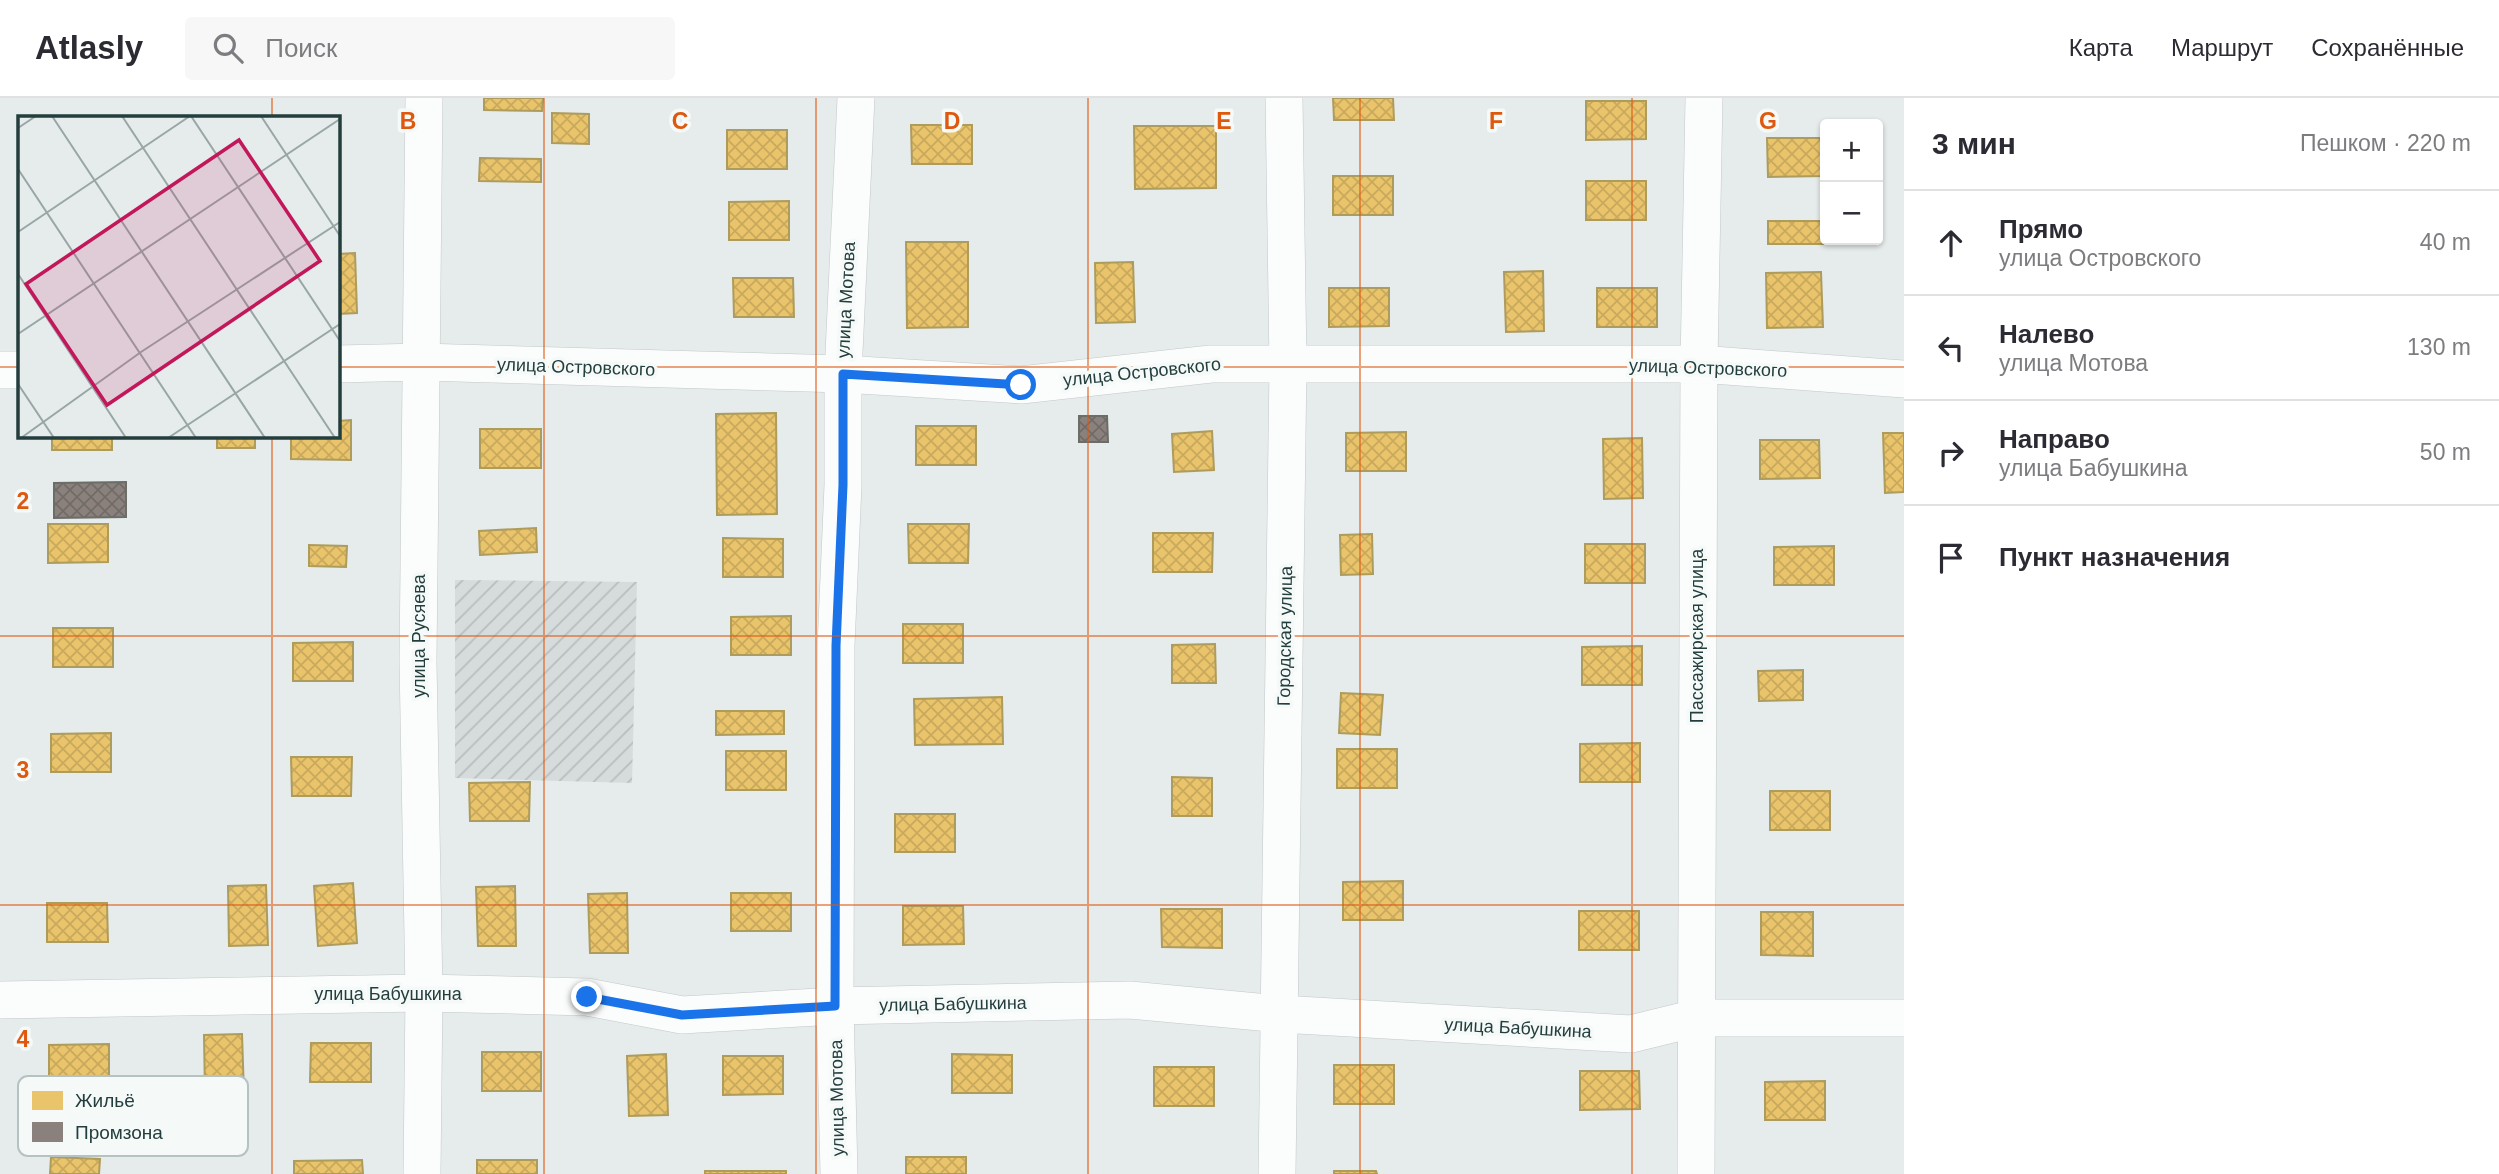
<!DOCTYPE html>
<html lang="ru">
<meta charset="utf-8">
<style>
body{margin:0;font-family:Arial,sans-serif;background:#f7f7f7;color:#2b2b33}
.controls{position:absolute;right:21px;top:21px;display:grid;overflow:hidden;border-radius:7px;box-shadow:0 2px 5px #0004}
.controls button{width:63px;height:63px;display:grid;place-items:center;padding:0;border:0;border-bottom:2px solid #e1e1e2;background:#fff;color:#2b2b33;font:35px sans-serif}
.stop{position:absolute;width:21px;height:21px;margin:-16px;border:5px solid #1a73e8;border-radius:50%;background:#fff}
.stop.end{background:#1a73e8;border-color:#fff;box-shadow:0 2px 7px #0008}
.list{margin:0;padding:0;list-style:none}
h2{display:flex;justify-content:space-between;align-items:center;height:91px;margin:0;padding:0 28px;font-size:30px}
h2 small{font-size:23px;font-weight:400;color:#7c7c81}
.list li{display:grid;grid-template-columns:46px 1fr auto;gap:21px;align-items:center;box-sizing:border-box;height:105px;padding:0 28px;border-top:2px solid #e1e1e2}
.list b{display:block;font-size:26px;white-space:nowrap}
.list p{margin:0;font-size:23px;white-space:nowrap;color:#7c7c81}
.list em{font-size:23px;font-style:normal;color:#7c7c81}
.icon{flex:none;width:38px;height:38px;fill:none;stroke:currentColor;stroke-width:2;stroke-linecap:round;stroke-linejoin:round}
.map{position:relative;flex:none;width:1904px;height:1076px;overflow:hidden}
header{display:flex;align-items:center;gap:42px;box-sizing:border-box;height:98px;padding:0 35px;background:#fff;border-bottom:2px solid #e1e1e2}
header strong{font-size:33px}
nav{display:flex;gap:38px;margin-inline-start:auto;font-size:24px}
.search{width:490px;height:63px;background:#f7f7f7;display:flex;align-items:center;gap:18px;box-sizing:border-box;padding:0 24px;border-radius:7px;color:#7c7c81;font-size:26px}
main{display:flex}
aside{flex:1;background:#fff}
.map>svg:first-child{display:block}
.industrial{fill:url(#industrial-furrows)}
.homes{fill:url(#homes-cross-hatch);stroke:#ae9c5d;stroke-width:2}
.industry{fill:url(#industry-cross-hatch);stroke:#6b6d69;stroke-width:2}
.lines{fill:none;stroke-linecap:round;stroke-linejoin:round}
.minor-casing{stroke:#c3c8c8;stroke-width:38}
.minor{stroke:#fbfcfc;stroke-width:37}
.route{stroke:#1a73e8;stroke-width:9}
.grid{fill:none;stroke:#de580e;stroke-width:2;stroke-opacity:0.55}
.labels{text-anchor:middle;dominant-baseline:central;stroke-width:7;stroke-linejoin:round;paint-order:stroke}
.street-label{font-size:18px;fill:#243e3e;stroke:#f5faf9}
.inset-road{fill:none;stroke:#98a6a6;stroke-width:2}
.view{fill:#c2185b;fill-opacity:0.15;stroke:#c2185b;stroke-width:3.5}
.inset-edge{fill:none;stroke:#243e3e;stroke-width:3.5}
.key{fill:#f5faf9;stroke:#b6c2c1;stroke-width:2}
.key-label{font-size:19px;fill:#243e3e}
.grid-label{font-size:23px;text-anchor:middle;font-weight:bold;fill:#de580e;stroke:#f5faf9;stroke-width:7;stroke-linejoin:round;paint-order:stroke}
</style>
<header>
<strong>Atlasly</strong>
<div class="search"><svg class="icon" aria-label="search" viewBox="0 0 24 24"><circle cx="10" cy="10" r="6"/><path d="M15 15l6 6"/></svg>Поиск</div>
<nav><a>Карта</a><a>Маршрут</a><a>Сохранённые</a></nav>
</header>
<main>
<div class="map">
<svg width="1904" height="1076" viewBox="0 0 1904 1076">
<defs>
<pattern id="industrial-furrows" width="10" height="10" patternUnits="userSpaceOnUse" patternTransform="scale(1.75)"><rect width="10" height="10" fill="#d5dcdb"/><path d="M-1 1l2-2M0 10L10 0M9 11l2-2" fill="none" stroke="#b7bebd"/></pattern>
<pattern id="homes-cross-hatch" width="8" height="8" patternUnits="userSpaceOnUse" patternTransform="scale(1.75)"><rect width="8" height="8" fill="#e9c46a"/><path d="M0 0l8 8M0 8l8-8" fill="none" stroke="#c8a95d"/></pattern>
<pattern id="industry-cross-hatch" width="8" height="8" patternUnits="userSpaceOnUse" patternTransform="scale(1.75)"><rect width="8" height="8" fill="#8a817c"/><path d="M0 0l8 8M0 8l8-8" fill="none" stroke="#716b67"/></pattern>
</defs>
<rect width="100%" height="100%" fill="#e6ebeb"/>
<path class="industrial" d="M455 482 637 484 632 685 455 680Z"/>
<g class="homes">
<path d="M484 0H543L542 13 484 12Z"/>
<path d="M1333 0H1393L1394 22H1334Z"/>
<path d="M1586 3H1646V41L1586 42Z"/>
<path d="M552 15 589 16V46L552 45Z"/>
<path d="M911 27H972V66H912Z"/>
<path d="M1134 28H1216V90L1135 91Z"/>
<rect x="727" y="32" width="60" height="39"/>
<path d="M1767 40H1825V78L1768 79Z"/>
<path d="M480 60 541 61V84L479 83Z"/>
<rect x="1333" y="78" width="60" height="39"/>
<rect x="1586" y="83" width="60" height="39"/>
<path d="M789 103V142H729V104Z"/>
<rect x="1768" y="123" width="57" height="23"/>
<path d="M906 144H968V229L907 230Z"/>
<path d="M355 155 357 215 338 216V156Z"/>
<path d="M1133 164 1135 224 1096 225 1095 165Z"/>
<path d="M1543 173 1544 233 1506 234 1504 174Z"/>
<path d="M1821 174 1823 229 1767 230 1766 175Z"/>
<path d="M733 180H793L794 219H734Z"/>
<path d="M1329 190H1389V228L1329 229Z"/>
<rect x="1597" y="190" width="60" height="39"/>
<path d="M776 315 777 416 717 417 716 316Z"/>
<path d="M351 322V362L291 361V338H338V323Z"/>
<rect x="916" y="328" width="60" height="39"/>
<rect x="480" y="331" width="61" height="39"/>
<path d="M1212 333 1214 372 1174 374 1172 336Z"/>
<path d="M1406 334V373H1346V335Z"/>
<path d="M1883 335H1904V394L1885 395Z"/>
<rect x="52" y="338" width="60" height="14"/>
<rect x="217" y="338" width="38" height="12"/>
<path d="M1642 340 1643 400 1604 401 1603 341Z"/>
<path d="M1760 342H1819L1820 380 1760 381Z"/>
<path d="M48 426H108V464L48 465Z"/>
<path d="M908 426H969L968 465H909Z"/>
<path d="M536 430 537 454 480 457 479 433Z"/>
<path d="M1153 435H1213L1212 474H1153Z"/>
<path d="M1372 436 1373 476 1341 477 1340 437Z"/>
<path d="M723 440 783 441V479H723Z"/>
<rect x="1585" y="446" width="60" height="39"/>
<path d="M309 447 347 448 346 469 309 468Z"/>
<path d="M1834 448V487H1774V449Z"/>
<path d="M791 518V557H731V519Z"/>
<rect x="903" y="526" width="60" height="39"/>
<rect x="53" y="530" width="60" height="39"/>
<path d="M353 544V583H293V545Z"/>
<path d="M1215 546 1216 585H1172V547Z"/>
<path d="M1642 548V587H1582V549Z"/>
<path d="M1803 572V602L1759 603 1758 573Z"/>
<path d="M1341 595 1383 597 1380 637 1339 635Z"/>
<path d="M1002 599 1003 646 915 647 914 601Z"/>
<path d="M716 613H784V636L716 637Z"/>
<path d="M111 635V674H51V636Z"/>
<path d="M1640 645V684H1580V646Z"/>
<rect x="1337" y="651" width="60" height="39"/>
<rect x="726" y="653" width="60" height="39"/>
<path d="M291 659H352L351 698H292Z"/>
<path d="M1172 679 1212 680V718H1172Z"/>
<path d="M530 684 529 723H470L469 685Z"/>
<rect x="1770" y="693" width="60" height="39"/>
<rect x="895" y="716" width="60" height="38"/>
<path d="M1403 783V822H1343V784Z"/>
<path d="M353 785 357 845 318 848 314 788Z"/>
<path d="M266 787 268 847 229 848 228 788Z"/>
<path d="M515 788 516 848H478L476 789Z"/>
<path d="M627 795 628 855H590L588 796Z"/>
<rect x="731" y="795" width="60" height="38"/>
<path d="M47 805H107L108 844H47Z"/>
<path d="M903 808H963L964 846 903 847Z"/>
<path d="M1161 811H1222V850L1162 849Z"/>
<rect x="1579" y="813" width="60" height="39"/>
<path d="M1761 814H1813V858L1761 857Z"/>
<path d="M242 936 244 996 205 997 204 937Z"/>
<path d="M311 945H371V984H310Z"/>
<path d="M109 946V985H49V947Z"/>
<rect x="482" y="954" width="59" height="39"/>
<path d="M666 956 668 1017 629 1018 627 958Z"/>
<path d="M952 956 1012 957V995H952Z"/>
<path d="M723 958H783V996L723 997Z"/>
<rect x="1334" y="967" width="60" height="39"/>
<rect x="1154" y="969" width="60" height="39"/>
<path d="M1580 973H1639L1640 1011 1580 1012Z"/>
<path d="M1825 983V1022H1765V984Z"/>
<path d="M51 1059 100 1061 99 1076H50Z"/>
<rect x="906" y="1059" width="60" height="17"/>
<path d="M362 1062 363 1076H294V1063Z"/>
<rect x="477" y="1062" width="60" height="14"/>
<rect x="705" y="1073" width="81" height="3"/>
<path d="M1334 1073H1376L1377 1076H1334Z"/>
</g>
<g class="industry">
<path d="M1079 318H1107L1108 344H1079Z"/>
<path d="M126 384V419L54 420V385Z"/>
</g>
<g class="lines">
<defs>
<g id="minor">
<path d="M338 266 421 264 843 276 1021 287 1211 266H1699L1904 281"/>
<path d="M0 272H19"/>
<path d="M0 902 424 895 587 899 682 917 835 908 1130 902 1280 916 1631 936 1696 920H1904"/>
<path d="M422 1076 424 895 418 563 424 0"/>
<path d="M839 1076 835 908 836 548 843 387V276L856 0"/>
<path d="M1277 1076 1288 267 1284 0"/>
<path d="M1696 1076 1699 266 1704 0"/>
</g>
</defs>
<use href="#minor" class="minor-casing"/>
<use href="#minor" class="minor"/>
</g>
<g class="lines">
<path class="route" d="M587 899 682 917 835 908 836 548 843 387V276L1021 287"/>
</g>
<path class="grid" d="M272 0V19M544 0V1076M816 0V1076M1088 0V1076M1360 0V1076M1632 0V1076M0 269H19M338 269H1904M272 338V1076M0 538H1904M0 807H1904"/>
<g class="labels">
<g class="street-label">
<text transform="translate(846 202) rotate(-87)">улица Мотова</text>
<text transform="translate(576 269) rotate(2)">улица Островского</text>
<text transform="translate(1708 270) rotate(2)">улица Островского</text>
<text transform="translate(1142 274) rotate(-6)">улица Островского</text>
<text transform="translate(419 538) rotate(-90)">улица Русяева</text>
<text transform="translate(1285 538) rotate(-89)">Городская улица</text>
<text transform="translate(1697 538) rotate(-90)">Пассажирская улица</text>
<text x="388" y="896">улица Бабушкина</text>
<text transform="translate(953 906) rotate(-1)">улица Бабушкина</text>
<text transform="translate(1518 930) rotate(3)">улица Бабушкина</text>
<text transform="translate(837 1000) rotate(-91)">улица Мотова</text>
</g>
</g>
<g transform="translate(18 18)">
<rect width="322" height="322" fill="#e6ebeb"/>
<path class="inset-road" d="M34 0 247 322M104 0 317 322M173 0 322 225M243 0 322 120M0 12 18 0M0 53 178 322M0 116 172 0M0 158 108 322M0 218 322 3M0 268 36 322M3 322 123 236 322 106M150 322 322 208"/>
<path class="view" d="M221 24 302 145 89 289 8 168Z"/>
<rect width="322" height="322" class="inset-edge"/>
</g>
<rect x="18" y="978" width="230" height="80" rx="10" class="key"/>
<rect x="32" y="993" width="31" height="19" fill="#e9c46a"/>
<rect x="32" y="1024" width="31" height="20" fill="#8a817c"/>
<g class="key-label">
<text x="75" y="1009">Жильё</text>
<text x="75" y="1041">Промзона</text>
</g>
<g class="grid-label">
<text x="408" y="31">B</text>
<text x="680" y="31">C</text>
<text x="952" y="31">D</text>
<text x="1224" y="31">E</text>
<text x="1496" y="31">F</text>
<text x="1768" y="31">G</text>
<text x="23" y="411">2</text>
<text x="23" y="680">3</text>
<text x="23" y="949">4</text>
</g>
</svg>
<div class="controls">
<button>+</button>
<button>−</button>
</div>
<div class="stop" style="left:1021px;top:287px"></div>
<div class="stop end" style="left:587px;top:899px"></div>
</div>
<aside>
<h2>3 мин<small>Пешком · 220 m</small></h2>
<ul class="list">
<li><svg class="icon" aria-label="ahead" viewBox="0 0 24 24"><path d="M12 20V5M6 11l6-6 6 6"/></svg><div><b>Прямо</b><p>улица Островского</p></div><em>40 m</em></li>
<li><svg class="icon" aria-label="left" viewBox="0 0 24 24"><path d="M17 20v-9H6M10 6l-5 5 5 5"/></svg><div><b>Налево</b><p>улица Мотова</p></div><em>130 m</em></li>
<li><svg class="icon" aria-label="right" viewBox="0 0 24 24"><path d="M7 20v-9h11M14 6l5 5-5 5"/></svg><div><b>Направо</b><p>улица Бабушкина</p></div><em>50 m</em></li>
<li><svg class="icon" aria-label="arrive" viewBox="0 0 24 24"><path d="M6 21V4h12l-3 4 3 4H6"/></svg><div><b>Пункт назначения</b></div></li>
</ul>
</aside>
</main>
